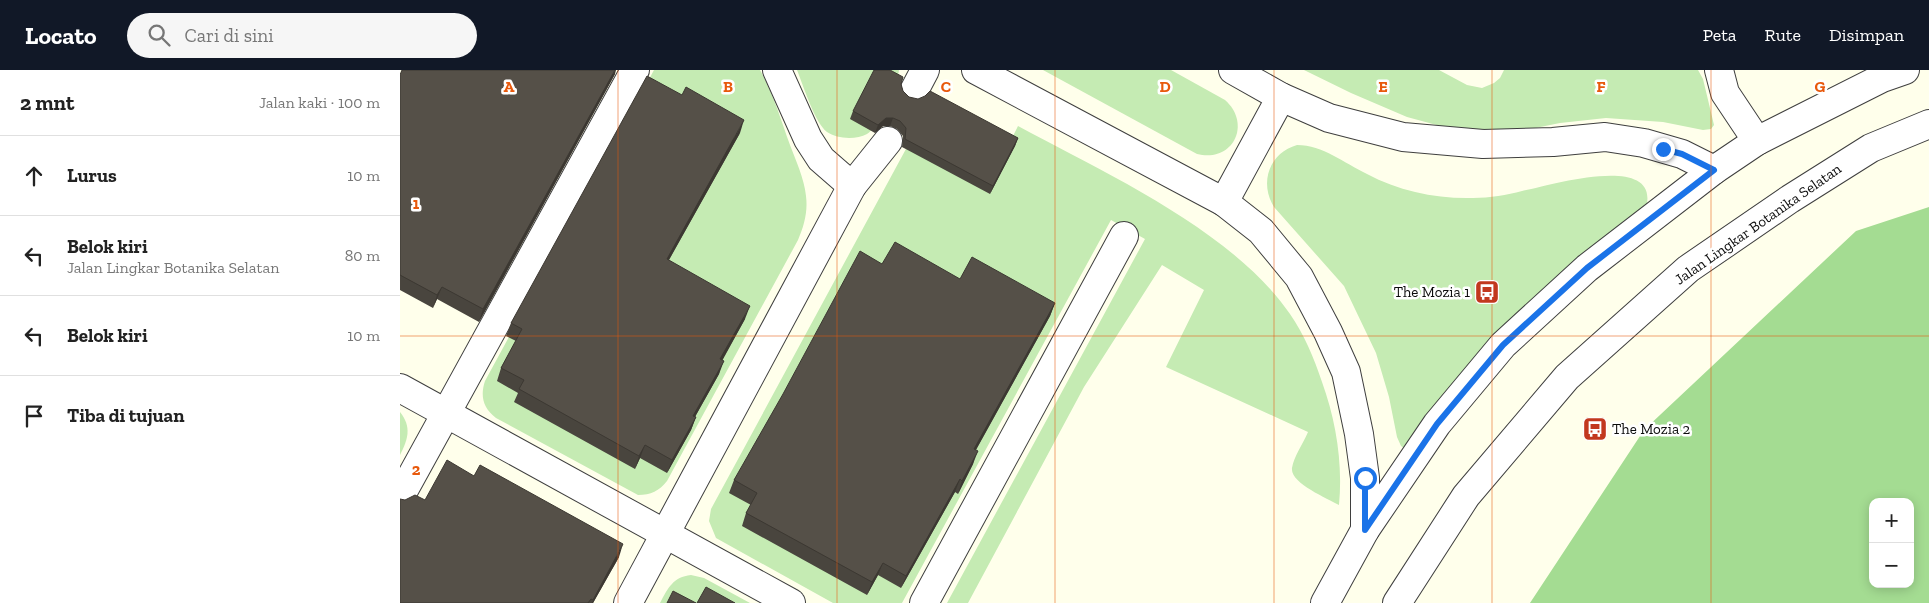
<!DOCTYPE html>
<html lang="id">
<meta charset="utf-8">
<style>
body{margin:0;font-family:"Zilla Slab",serif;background:#f6f6f6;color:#222}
.controls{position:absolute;right:15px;bottom:15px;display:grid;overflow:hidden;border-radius:10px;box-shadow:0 2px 12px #0003}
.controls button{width:45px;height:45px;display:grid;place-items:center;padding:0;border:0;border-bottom:1px solid #e0e0e0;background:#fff;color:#222;font:25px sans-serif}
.stop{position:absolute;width:15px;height:15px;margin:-11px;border:4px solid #1a73e8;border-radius:50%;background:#fff}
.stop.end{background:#1a73e8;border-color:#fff;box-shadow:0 1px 5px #0008}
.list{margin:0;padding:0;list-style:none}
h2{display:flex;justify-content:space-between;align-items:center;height:65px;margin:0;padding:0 20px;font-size:21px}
h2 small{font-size:16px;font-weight:400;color:#767676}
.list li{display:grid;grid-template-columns:32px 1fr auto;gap:15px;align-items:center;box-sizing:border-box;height:80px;padding:0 20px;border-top:1px solid #e0e0e0}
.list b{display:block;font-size:19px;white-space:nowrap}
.list p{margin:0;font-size:16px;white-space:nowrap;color:#767676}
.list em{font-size:16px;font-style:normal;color:#767676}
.icon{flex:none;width:28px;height:28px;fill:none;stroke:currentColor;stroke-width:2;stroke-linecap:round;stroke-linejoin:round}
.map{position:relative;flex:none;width:1529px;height:533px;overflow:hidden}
header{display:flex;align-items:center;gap:30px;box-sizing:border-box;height:70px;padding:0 25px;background:#111827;color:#fff}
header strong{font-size:24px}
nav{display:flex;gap:28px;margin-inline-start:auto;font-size:18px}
.search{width:350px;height:45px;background:#f6f6f6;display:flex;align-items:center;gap:12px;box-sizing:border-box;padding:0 18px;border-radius:28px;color:#767676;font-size:19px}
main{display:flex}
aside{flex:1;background:#fff}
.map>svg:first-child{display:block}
.green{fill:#c5ebb3}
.forest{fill:#a4dc92;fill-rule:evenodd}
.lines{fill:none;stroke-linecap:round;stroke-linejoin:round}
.minor-casing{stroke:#3f3f3f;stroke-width:30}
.tertiary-casing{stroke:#3f3f3f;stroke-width:30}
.minor{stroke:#fff;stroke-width:28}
.tertiary{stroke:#fff;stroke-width:28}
.wall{fill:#49453e}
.shaded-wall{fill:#3c3832}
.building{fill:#555048;stroke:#3c3832}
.route{stroke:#1a73e8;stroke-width:6}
.grid{fill:none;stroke:#e8590c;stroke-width:1;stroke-opacity:0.55}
.labels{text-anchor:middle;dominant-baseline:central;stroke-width:5;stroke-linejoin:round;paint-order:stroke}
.street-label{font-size:15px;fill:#0c0c0c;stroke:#fff}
.poi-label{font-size:15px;fill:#0c0c0c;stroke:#fff;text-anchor:end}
.grid-label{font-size:16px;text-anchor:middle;font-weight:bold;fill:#e8590c;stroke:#fff;stroke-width:5;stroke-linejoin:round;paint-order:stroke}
</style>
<header>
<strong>Locato</strong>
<div class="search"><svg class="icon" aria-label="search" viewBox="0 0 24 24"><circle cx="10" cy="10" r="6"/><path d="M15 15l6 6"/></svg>Cari di sini</div>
<nav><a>Peta</a><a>Rute</a><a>Disimpan</a></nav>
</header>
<main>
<aside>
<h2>2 mnt<small>Jalan kaki · 100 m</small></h2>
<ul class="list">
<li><svg class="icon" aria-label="ahead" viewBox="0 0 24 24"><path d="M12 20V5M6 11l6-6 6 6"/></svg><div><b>Lurus</b></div><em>10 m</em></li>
<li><svg class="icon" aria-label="left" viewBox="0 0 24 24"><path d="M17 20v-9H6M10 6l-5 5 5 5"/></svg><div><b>Belok kiri</b><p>Jalan Lingkar Botanika Selatan</p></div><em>80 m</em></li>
<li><svg class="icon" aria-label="left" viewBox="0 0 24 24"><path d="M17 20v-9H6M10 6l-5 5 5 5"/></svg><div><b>Belok kiri</b></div><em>10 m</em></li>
<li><svg class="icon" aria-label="arrive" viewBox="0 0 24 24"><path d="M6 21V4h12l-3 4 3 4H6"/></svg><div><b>Tiba di tujuan</b></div></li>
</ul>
</aside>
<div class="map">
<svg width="1529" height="533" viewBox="0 0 1529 533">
<rect width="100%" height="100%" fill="#ffffeb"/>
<g class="green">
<path d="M254 0H360C373 23 381 50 390 75 396 91 404 108 406 126 408 142 404 156 398 170L267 411C259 421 251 425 238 425L96 348C83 338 80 326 85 311Z"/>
<path d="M397 0H499C498 13 478 58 467 64 456 70 437 69 427 62 415 53 403 15 397 0Z"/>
<path d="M643 0H771L825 30C852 54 833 93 797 84Z"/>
<path d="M904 0H1039L1067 15 1082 18 1094 13 1100 8 1104 0H1298L1303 9 1314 55 1311 59 1303 60 1263 52 1206 48 1160 53 1110 63 1059 61 1007 47 951 23Z"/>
<path d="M526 42 612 68 618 56C705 103 832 160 890 244 904 264 914 288 922 312 936 351 943 393 939 435 927 428 890 413 892 398 894 386 903 374 908 362L766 297 804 220 762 195 684 317 568 533H547L745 169 711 150 502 533H433L316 468 309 451 311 439Z"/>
<path d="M897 75C923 75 944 93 967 104 999 121 1036 129 1073 128 1090 128 1107 125 1122 121 1151 115 1269 79 1244 144L1007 380 1001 376 997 367 989 327 976 283 944 216 874 137C859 113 869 83 897 75Z"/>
<path d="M0 342C12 357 8 369 0 385Z"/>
<path d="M291 505 304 508 350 533H260C268 518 273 507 291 505Z"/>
</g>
<path class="forest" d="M1529 137V533H1130L1244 360 1456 161ZM1473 432H1510V514H1473Z"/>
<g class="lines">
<defs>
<g id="minor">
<path d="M377 0 408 69 421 89 452 116"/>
<path d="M576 0 824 132 861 161 899 207 928 262 946 302 959 364 965 408V460"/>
<path d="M833 0 881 27 929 48 1003 67 1083 74 1153 72 1205 67 1244 73 1282 84 1314 100"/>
<path d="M1319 0 1325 23 1357 71"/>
<path d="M514 21 525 0"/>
<path d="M824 132 881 27"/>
<path d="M0 318 391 533"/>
<path d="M0 427 235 0"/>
<path d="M228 533 452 116 488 71"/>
<path d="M524 533 724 166"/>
</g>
<g id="tertiary">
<path d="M925 533 965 460 1037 354 1103 275 1187 198 1314 100 1357 71 1482 8 1505 0"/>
<path d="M997 533 1066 426 1167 307 1288 199 1390 129 1471 78 1529 54"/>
</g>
</defs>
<use href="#minor" class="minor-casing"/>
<use href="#tertiary" class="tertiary-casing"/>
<use href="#minor" class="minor"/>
<use href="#tertiary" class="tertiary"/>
</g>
<g class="wall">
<path d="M215 4 79 252 37 229 33 238 0 220V5Z"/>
<path d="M501 14 503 21 509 27 618 68 615 76 590 124 502 77 503 66 497 59 490 56H483L475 63 450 49 453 41Z"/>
<path d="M340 63 269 190 345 249 322 290 319 304 295 347H296L291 360 267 403 240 388 235 399 114 332 118 323 97 311 101 298 116 271 106 266 111 253Z"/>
<path d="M482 194 560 209 655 233 650 246 576 380 573 394 558 424 555 422 501 518 478 505 467 525 342 456 346 443 351 435 329 423 334 410Z"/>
<path d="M5 430H25L219 487 193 533H0Z"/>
</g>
<g class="shaded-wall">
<path d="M215 0H216L215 4 79 252 83 239Z"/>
<path d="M486 48H493L490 56H483L475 63 478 55Z"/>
<path d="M344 50 340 63 262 202 267 189Z"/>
<path d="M618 68 615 76 590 124 593 116Z"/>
<path d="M42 217 37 229 33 238 37 225Z"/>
<path d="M655 233 650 246 569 392 574 379Z"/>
<path d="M350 236 345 249 316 302 320 289Z"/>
<path d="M324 291 319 304 288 359 293 346Z"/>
<path d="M296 347 291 360 267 403 272 390Z"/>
<path d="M245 375 240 388 235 399 239 386Z"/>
<path d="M578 381 573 394 558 424 562 411Z"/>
<path d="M560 409 555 422 501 518 506 506Z"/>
<path d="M223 474 219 487 193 533H192Z"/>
<path d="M483 493 478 505 467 525 472 512Z"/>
</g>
<g class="building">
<path d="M2 0H215L83 239 42 217 37 225 0 205V5Z"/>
<path d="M474 0H490L503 7 501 14 503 21 509 27 518 29 525 26 530 21 618 68 593 116 505 69 506 58 500 51 493 48H486L478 55 453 41Z"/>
<path d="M247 6 282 25 286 17 344 50 267 189 350 236 320 289 324 291 293 346 296 347 272 390 245 375 239 386 119 319 124 310 101 298 122 259 111 253Z"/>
<path d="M495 172 560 209 572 187 655 233 574 379 578 381 562 411 560 409 506 506 483 493 472 512 346 443 357 423 334 410 383 324 460 181 482 194Z"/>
<path d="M47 390 74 406 80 395 223 474 193 530 191 529 188 533H0V429L5 430 15 425 25 430Z"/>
<path d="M306 517 335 533H297Z"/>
<path d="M273 521 296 533H267Z"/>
</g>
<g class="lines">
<path class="route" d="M965 408V460L1037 354 1103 275 1187 198 1314 100 1282 84 1263 79"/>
</g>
<path class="grid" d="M218 0V533M437 0V533M655 0V533M874 0V533M1092 0V533M1311 0V533M0 266H1529"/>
<defs>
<symbol id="bus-square" viewBox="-11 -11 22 22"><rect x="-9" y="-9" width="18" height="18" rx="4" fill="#c2381e" stroke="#fff"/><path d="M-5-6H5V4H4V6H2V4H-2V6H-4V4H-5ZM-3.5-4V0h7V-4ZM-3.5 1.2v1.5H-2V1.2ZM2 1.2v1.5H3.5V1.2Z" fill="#fff"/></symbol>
</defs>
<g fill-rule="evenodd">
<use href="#bus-square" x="1073" y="208" width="28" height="28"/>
<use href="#bus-square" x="1181" y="345" width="28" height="28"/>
</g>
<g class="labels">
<g class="street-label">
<text transform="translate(1358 154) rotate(-35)">Jalan Lingkar Botanika Selatan</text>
</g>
<g class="poi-label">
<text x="1070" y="222">The Mozia 1</text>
<text x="1212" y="359" text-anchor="start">The Mozia 2</text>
</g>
</g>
<g class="grid-label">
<text x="109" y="22">A</text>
<text x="328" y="22">B</text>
<text x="546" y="22">C</text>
<text x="765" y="22">D</text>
<text x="983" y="22">E</text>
<text x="1201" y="22">F</text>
<text x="1420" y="22">G</text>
<text x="16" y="139">1</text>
<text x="16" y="405">2</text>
</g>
</svg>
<div class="controls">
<button>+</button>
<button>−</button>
</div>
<div class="stop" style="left:965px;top:408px"></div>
<div class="stop end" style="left:1263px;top:79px"></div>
</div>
</main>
